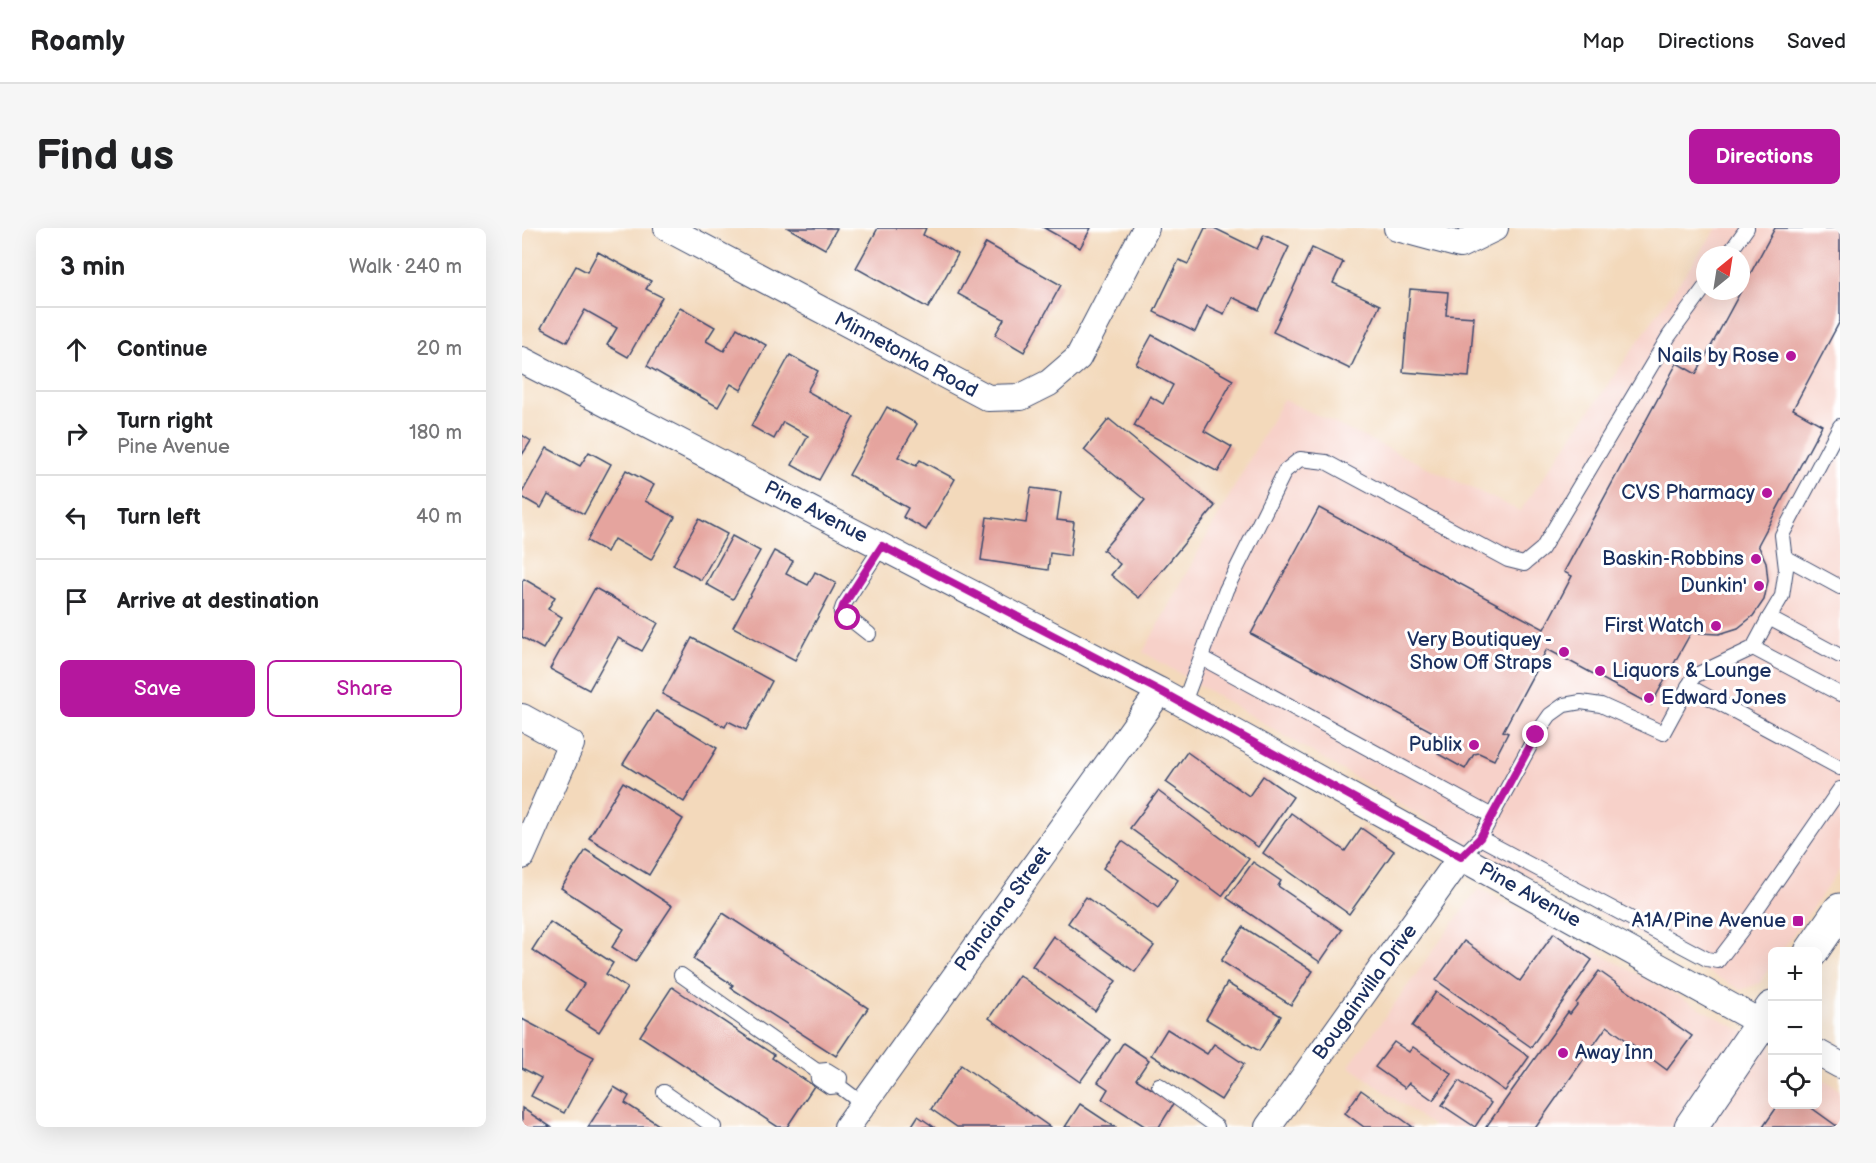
<!DOCTYPE html>
<meta charset="utf-8">
<style>
body{margin:0;font-family:"Balsamiq Sans",sans-serif;background:#f6f6f6;color:#202124}
.controls{position:absolute;right:18px;bottom:18px;display:grid;overflow:hidden;border-radius:9px;box-shadow:0 6px 24px #0002}
.controls button{width:54px;height:54px;display:grid;place-items:center;padding:0;border:0;border-bottom:2px solid #e0e0e0;background:#fff;color:#202124;font:30px sans-serif}
.compass{position:absolute;left:1174px;top:18px;width:54px;height:54px;border-radius:50%;background:#fff;box-shadow:0 6px 24px #0002;rotate:30deg}
.stop{position:absolute;width:18px;height:18px;margin:-14px;border:4px solid #b5179e;border-radius:50%;background:#fff}
.stop.end{background:#b5179e;border-color:#fff;box-shadow:0 2px 6px #0008}
.list{margin:0;padding:0;list-style:none}
h2{display:flex;justify-content:space-between;align-items:center;height:78px;margin:0;padding:0 24px;font-size:26px}
h2 small{font-size:20px;font-weight:400;color:#757577}
.list li{display:grid;grid-template-columns:39px 1fr auto;gap:18px;align-items:center;box-sizing:border-box;height:84px;padding:0 24px;border-top:2px solid #e0e0e0}
.list b{display:block;font-size:22px;white-space:nowrap}
.list p{margin:0;font-size:20px;white-space:nowrap;color:#757577}
.list em{font-size:20px;font-style:normal;color:#757577}
.actions{display:flex;gap:12px;padding:18px 24px}
.actions a{flex:1;padding:14px 0;border:2px solid #b5179e;border-radius:9px;text-align:center;font-size:21px;color:#b5179e}
.actions .main{background:#b5179e;color:#fff}
.icon{flex:none;width:33px;height:33px;fill:none;stroke:currentColor;stroke-width:2;stroke-linecap:round;stroke-linejoin:round}
.map{position:relative;flex:none;width:1318px;height:899px;overflow:hidden;border-radius:9px}
header{display:flex;align-items:center;gap:36px;box-sizing:border-box;height:84px;padding:0 30px;background:#fff;border-bottom:2px solid #e0e0e0}
header strong{font-size:28px}
nav{display:flex;gap:33px;margin-inline-start:auto;font-size:21px}
.intro{display:flex;align-items:center;justify-content:space-between;box-sizing:border-box;height:144px;padding:0 36px}
h1{margin:0;font-size:42px}
.button{padding:15px 27px;border-radius:9px;background:#b5179e;color:#fff;font-size:21px;font-weight:700}
main{display:flex;gap:36px;padding:0 36px}
aside{flex:1;background:#fff;border-radius:9px;box-shadow:0 6px 24px #0002}
.map>svg:first-child{display:block}
.built{fill:#f7d1c9;fill-rule:evenodd}
.building{fill:#e5a49e}
.lines{fill:none;stroke-linecap:round;stroke-linejoin:round}
.lane-casing{stroke:#3b486c;stroke-width:16}
.street-casing{stroke:#3b486c;stroke-width:28}
.primary-casing{stroke:#3b486c;stroke-width:35}
.lane{stroke:#fff;stroke-width:14}
.street{stroke:#fff;stroke-width:26}
.primary{stroke:#fff;stroke-width:33}
.route{stroke:#b5179e;stroke-width:8}
.poi-dot{fill:#b5179e;stroke:#fff;stroke-width:2}
.labels{text-anchor:middle;dominant-baseline:central;stroke-width:6;stroke-linejoin:round;paint-order:stroke}
.street-label{font-size:20px;fill:#1b2f5e;stroke:#fff}
.poi-label{font-size:20px;fill:#1b2f5e;stroke:#fff;text-anchor:end}
</style>
<header>
<strong>Roamly</strong>
<nav><a>Map</a><a>Directions</a><a>Saved</a></nav>
</header>
<div class="intro"><h1>Find us</h1><a class="button">Directions</a></div>
<main>
<aside>
<h2>3 min<small>Walk · 240 m</small></h2>
<ul class="list">
<li><svg class="icon" aria-label="ahead" viewBox="0 0 24 24"><path d="M12 20V5M6 11l6-6 6 6"/></svg><div><b>Continue</b></div><em>20 m</em></li>
<li><svg class="icon" aria-label="right" viewBox="0 0 24 24"><path d="M7 20v-9h11M14 6l5 5-5 5"/></svg><div><b>Turn right</b><p>Pine Avenue</p></div><em>180 m</em></li>
<li><svg class="icon" aria-label="left" viewBox="0 0 24 24"><path d="M17 20v-9H6M10 6l-5 5 5 5"/></svg><div><b>Turn left</b></div><em>40 m</em></li>
<li><svg class="icon" aria-label="arrive" viewBox="0 0 24 24"><path d="M6 21V4h12l-3 4 3 4H6"/></svg><div><b>Arrive at destination</b></div></li>
</ul>
<div class="actions"><a class="main">Save</a><a>Share</a></div>
</aside>
<div class="map">
<svg width="1318" height="899" viewBox="0 0 1318 899">
<rect width="100%" height="100%" fill="#fff"/>
<filter id="ink" filterUnits="userSpaceOnUse"><feTurbulence type="fractalNoise" baseFrequency=".0167" numOctaves="2"/><feDisplacementMap in="SourceGraphic" scale="12" xChannelSelector="R" yChannelSelector="G"/><feConvolveMatrix kernelMatrix="1 2 1 2 8 2 1 2 1" color-interpolation-filters="sRGB"/></filter>
<filter id="wash" filterUnits="userSpaceOnUse"><feTurbulence type="fractalNoise" baseFrequency=".008" numOctaves="4" result="noise"/><feDisplacementMap in="SourceGraphic" scale="24" xChannelSelector="R" yChannelSelector="G"/><feGaussianBlur stdDeviation="1.35" result="paint"/><feColorMatrix in="noise" values="0 0 0 0 0 0 0 0 0 0 0 0 0 0 0 0 0 1.4 0 .05"/><feComposite in="paint" operator="in"/></filter>
<g filter="url(#wash)">
<rect width="100%" height="100%" fill="#f3d9bb"/>
<g class="built">
<path d="M1195 0H1318V641L1260 723 1250 724V737L1238 755 1219 762 935 610 621 424 761 171 998 283ZM1183 27H1219V63H1183Z"/>
<path d="M957 660 1250 819V876H1296V848L1318 862V899H912L827 838Z"/>
</g>
<g id="blocks">
<g class="building">
<path d="M266 0H315L303 21Z"/>
<path d="M356 0H404L401 7 436 26 406 80 334 40Z"/>
<path d="M522 0H569L558 20Z"/>
<path d="M683 0H692L735 21 742 7 767 19 737 82 710 69 702 86 685 78 673 104 632 84 657 32 666 36Z"/>
<path d="M1253 0H1318V93L1271 181 1300 197 1236 317 1244 334 1246 353 1242 372 1231 388 1216 400 1197 406 1177 405 1171 401 1129 477 1025 421 981 503 986 505 972 532 957 525 952 526 943 541 916 526 924 511 729 406 797 280 1022 401 1050 348 1042 344 1155 135 1174 146Z"/>
<path d="M464 15 539 57 502 124 473 107 482 91 436 66Z"/>
<path d="M790 20 821 34 811 55 858 77 828 141 751 104Z"/>
<path d="M76 24 129 53 124 61 140 69 106 129 85 117 95 100 63 82 45 114 19 100 54 38 65 44Z"/>
<path d="M888 61 926 64 924 87 952 89 947 149 881 144Z"/>
<path d="M158 79 193 99 184 113 202 123 215 100 244 117 219 162 209 156 196 179 125 138Z"/>
<path d="M630 107 711 152 682 203 710 219 696 244 612 198 628 168 641 176 651 157 614 136Z"/>
<path d="M268 127 296 143 285 163 332 189 297 252 270 237 286 208 261 194 252 211 229 198Z"/>
<path d="M365 179 395 196 376 229 394 238 398 232 433 251 404 302 381 289 386 280 327 247Z"/>
<path d="M587 191 693 278 617 370 589 347 598 336 581 322 623 272 562 222Z"/>
<path d="M0 207 9 213 0 227Z"/>
<path d="M25 220 58 238 67 224 89 236 62 286 26 267 19 280 0 269V265Z"/>
<path d="M104 242 132 257 123 273 153 289 129 332 92 311 85 324 65 313Z"/>
<path d="M509 260 539 264 535 292 552 294 548 328 528 325 526 342 459 332 465 289 504 295Z"/>
<path d="M177 291 205 306 179 352 151 337Z"/>
<path d="M210 308 238 323 211 371 184 356Z"/>
<path d="M252 323 271 333 264 346 286 357 293 344 314 355 273 432 211 399Z"/>
<path d="M2 351 33 369 26 381 40 389 21 421 0 409V354Z"/>
<path d="M73 360 136 395 120 423 96 410 67 462 28 441Z"/>
<path d="M170 410 250 453 224 502 206 493 203 499 140 466Z"/>
<path d="M134 483 195 520 162 574 101 536Z"/>
<path d="M665 524 727 568 741 548 771 569 736 619 644 554Z"/>
<path d="M101 554 161 591 127 647 67 610Z"/>
<path d="M636 563 727 631 700 668 608 600Z"/>
<path d="M769 585 823 623 839 600 872 623 827 686 741 625Z"/>
<path d="M600 613 656 652 636 680 581 640Z"/>
<path d="M64 622 150 678 113 734 90 719 102 701 39 660Z"/>
<path d="M731 634 759 653 756 658 820 702 798 734 705 670Z"/>
<path d="M564 669 632 718 613 744 546 695Z"/>
<path d="M201 685 346 780 314 828 209 760 211 757 171 731Z"/>
<path d="M28 694 91 735 84 746 105 760 77 804 44 783 62 756 10 722Z"/>
<path d="M721 699 791 743 769 777 699 733Z"/>
<path d="M1032 705 1070 732 1009 819 914 752 942 713 998 753Z"/>
<path d="M531 708 594 753 573 783 510 738Z"/>
<path d="M1077 743 1170 808 1145 842 1085 798 1014 899H964L1046 784 1048 786 1055 777 1054 775Z"/>
<path d="M497 747 588 812 558 854 467 790Z"/>
<path d="M705 755 759 788 737 823 684 791Z"/>
<path d="M150 759 252 827 250 830 292 858 265 899H256L118 808Z"/>
<path d="M914 764 1007 829 983 863 890 798Z"/>
<path d="M0 791 72 829 42 885 9 868 19 850 0 840Z"/>
<path d="M645 801 685 826 692 816 722 836 699 872 629 827Z"/>
<path d="M872 814 887 824 891 819 930 846 911 872 887 855 883 860 853 839Z"/>
<path d="M601 815 627 832 614 851 652 875 637 899H624L580 871 586 861 576 854Z"/>
<path d="M439 837 528 899H435L409 881Z"/>
<path d="M937 853 969 875 953 899 920 877Z"/>
<path d="M92 859 107 868 103 875 140 899H66Z"/>
<path d="M839 862 891 899H842L823 885Z"/>
<path d="M558 876 593 899H543Z"/>
<path d="M1257 876H1284L1316 899H1241Z"/>
<path d="M0 880 29 899H0Z"/>
<path d="M396 888 412 899H389Z"/>
</g>
</g>
</g>
<g filter="url(#ink)">
<use href="#blocks" fill-opacity="0" stroke="#3b486c" stroke-width="1.5"/>
<g class="lines">
<defs>
<g id="lane">
<path d="M1206 27 1225 0"/>
<path d="M1263 329 1318 359"/>
<path d="M1247 390 1318 428"/>
<path d="M347 406 319 384 321 378 360 318"/>
<path d="M1231 420 1318 466"/>
<path d="M680 430 970 588"/>
<path d="M1166 458 1318 540"/>
<path d="M661 477 704 362 763 243 778 231 804 234 986 332 1002 336 1020 321 1147 108 1183 59"/>
<path d="M958 610 1185 731 1196 733 1228 691 1318 561"/>
<path d="M939 629 958 610 1014 507 1028 487 1042 477 1059 474 1079 477 1141 505 1172 448 1231 420 1247 390 1260 368 1264 341 1260 307 1318 198"/>
<path d="M159 747 295 843"/>
<path d="M637 857 695 899"/>
<path d="M317 858 318 850 305 842 295 843 296 851 308 859 317 858 341 876"/>
<path d="M142 864 192 899"/>
</g>
<g id="street">
<path d="M145 0 466 170 499 169 527 155 556 130 624 0"/>
<path d="M875 0 938 17 973 0"/>
<path d="M0 132 638 463 1250 801"/>
<path d="M0 489 49 516 0 628"/>
<path d="M1296 825 1318 837"/>
<path d="M325 899 638 463"/>
<path d="M746 899 939 629"/>
</g>
<g id="primary">
<path d="M1289 724 1318 682"/>
<path d="M1169 899 1250 780"/>
</g>
</defs>
<use href="#lane" class="lane-casing"/>
<use href="#street" class="street-casing"/>
<use href="#primary" class="primary-casing"/>
<use href="#lane" class="lane"/>
<use href="#street" class="street"/>
<use href="#primary" class="primary"/>
</g>
</g>
<g class="lines" filter="url(#ink)">
<path class="route" d="M326 390 319 384 321 378 360 318 638 463 939 629 958 610 1014 507"/>
</g>
<g class="poi-dot">
<circle cx="1269" cy="128" r="6"/>
<circle cx="1245" cy="265" r="6"/>
<circle cx="1234" cy="331" r="6"/>
<circle cx="1237" cy="358" r="6"/>
<circle cx="1194" cy="398" r="6"/>
<circle cx="1042" cy="424" r="6"/>
<circle cx="1078" cy="443" r="6"/>
<circle cx="1127" cy="470" r="6"/>
<circle cx="952" cy="517" r="6"/>
<rect x="1270" y="687" width="12" height="12" rx="3"/>
<circle cx="1041" cy="825" r="6"/>
</g>
<g class="labels">
<g class="street-label">
<text transform="translate(384 127) rotate(28)">Minnetonka Road</text>
<text transform="translate(294 284) rotate(27)">Pine Avenue</text>
<text transform="translate(1008 667) rotate(29)">Pine Avenue</text>
<text transform="translate(481 681) rotate(-54)">Poinciana Street</text>
<text transform="translate(843 764) rotate(-54)">Bougainvilla Drive</text>
</g>
<g class="poi-label">
<text x="1257" y="128">Nails by Rose</text>
<text x="1233" y="265">CVS Pharmacy</text>
<text x="1222" y="331">Baskin-Robbins</text>
<text x="1225" y="358">Dunkin'</text>
<text x="1182" y="398">First Watch</text>
<text x="1030" y="412">Very Boutiquey -<tspan x="1030" dy="23">Show Off Straps</tspan></text>
<text x="1090" y="443" text-anchor="start">Liquors &amp; Lounge</text>
<text x="1139" y="470" text-anchor="start">Edward Jones</text>
<text x="940" y="517">Publix</text>
<text x="1264" y="693">A1A/Pine Avenue</text>
<text x="1053" y="825" text-anchor="start">Away Inn</text>
</g>
</g>
</svg>
<div class="controls">
<button>+</button>
<button>−</button>
<button><svg class="icon" aria-label="locate" viewBox="0 0 24 24"><circle cx="12" cy="12" r="6"/><path d="M12 2v4M12 18v4M2 12h4M18 12h4"/></svg></button>
</div>
<svg class="compass" viewBox="-18 -18 36 36"><path d="M0-13l5 13h-10z" fill="#e53935"/><path d="M0 13l5-13h-10z" fill="#757577"/></svg>
<div class="stop" style="left:326px;top:390px"></div>
<div class="stop end" style="left:1014px;top:507px"></div>
</div>
</main>
